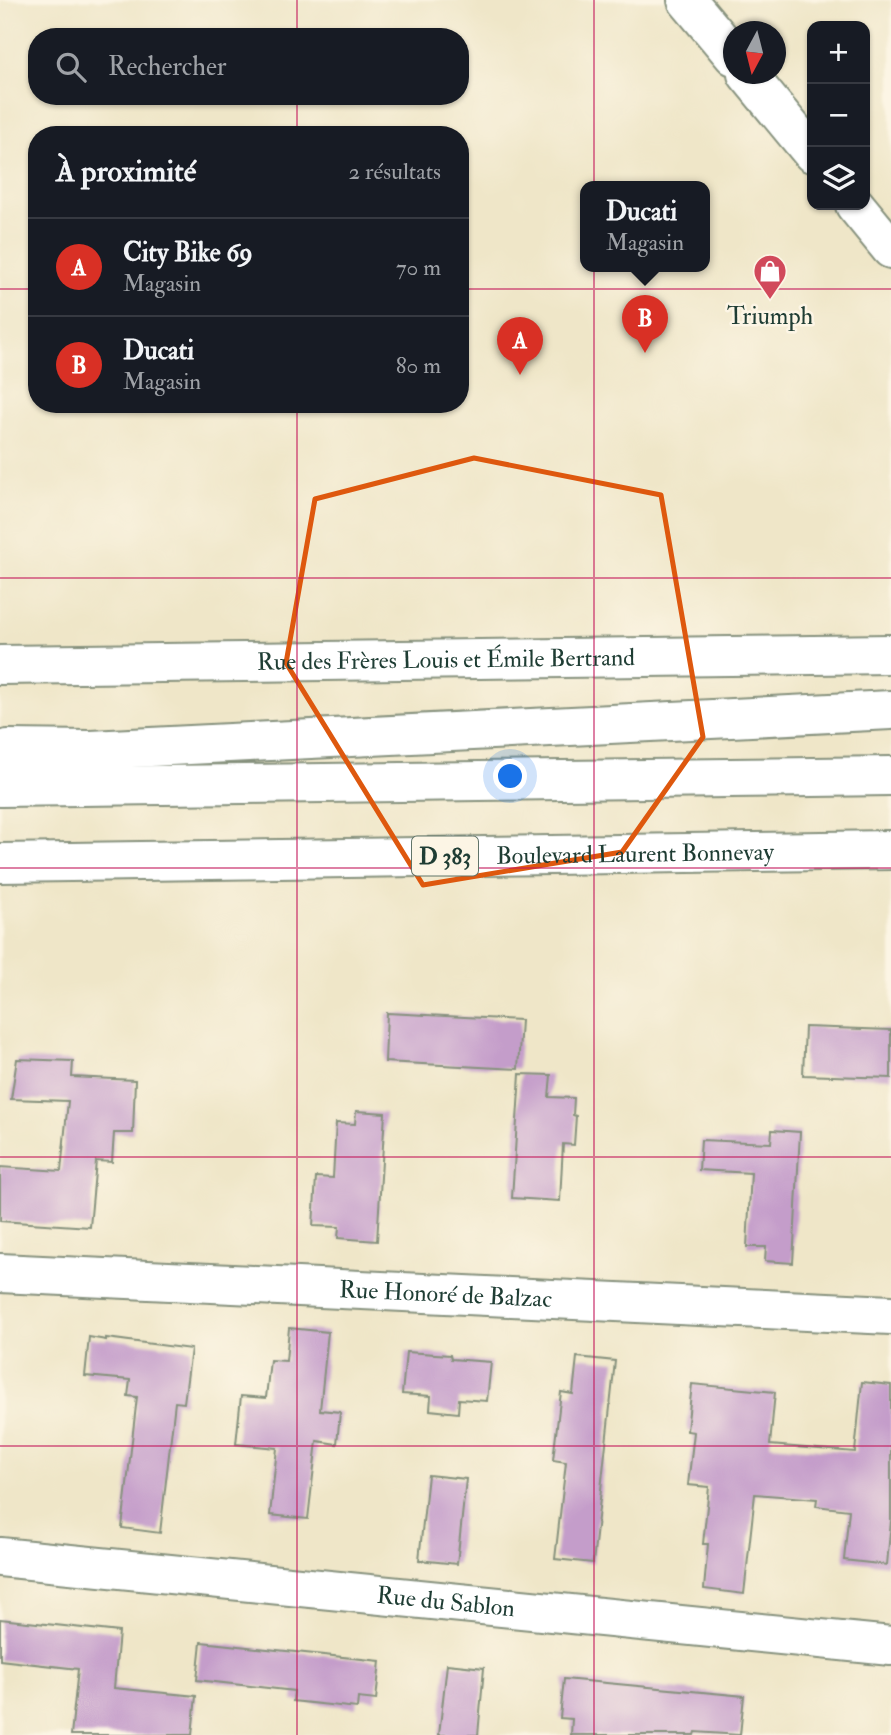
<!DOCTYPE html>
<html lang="fr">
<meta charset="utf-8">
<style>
body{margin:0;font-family:"IM FELL Double Pica",serif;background:#20242c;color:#f1f3f6}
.controls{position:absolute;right:21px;top:21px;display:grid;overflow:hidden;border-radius:14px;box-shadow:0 2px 5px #0004}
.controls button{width:63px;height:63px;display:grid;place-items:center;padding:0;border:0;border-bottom:2px solid #363941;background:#171b24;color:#f1f3f6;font:35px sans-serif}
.compass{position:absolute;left:723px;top:21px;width:63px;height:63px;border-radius:50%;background:#171b24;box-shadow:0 2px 5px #0004;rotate:187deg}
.you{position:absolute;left:511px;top:777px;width:24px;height:24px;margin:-18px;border:5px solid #fff;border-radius:50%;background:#1a73e8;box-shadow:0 0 0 10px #1a73e833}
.badge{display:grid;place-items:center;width:46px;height:46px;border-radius:50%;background:#d93025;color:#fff;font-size:23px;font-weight:700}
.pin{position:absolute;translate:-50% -58px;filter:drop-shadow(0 2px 4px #0008)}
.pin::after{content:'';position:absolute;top:37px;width:24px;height:21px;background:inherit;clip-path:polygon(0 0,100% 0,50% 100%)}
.popup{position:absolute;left:580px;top:181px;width:130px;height:91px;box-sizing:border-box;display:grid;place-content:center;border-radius:14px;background:#171b24;filter:drop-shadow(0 2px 5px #0005);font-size:23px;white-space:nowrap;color:#9ea1a6}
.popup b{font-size:26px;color:#f1f3f6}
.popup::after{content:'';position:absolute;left:50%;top:100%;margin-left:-14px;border:14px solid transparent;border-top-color:#171b24}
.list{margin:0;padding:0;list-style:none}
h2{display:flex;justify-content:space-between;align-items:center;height:91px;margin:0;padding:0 28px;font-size:30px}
h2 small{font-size:23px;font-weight:400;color:#9ea1a6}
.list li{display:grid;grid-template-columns:46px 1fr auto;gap:21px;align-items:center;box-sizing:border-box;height:98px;padding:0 28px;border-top:2px solid #363941}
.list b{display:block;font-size:26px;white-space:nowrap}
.list p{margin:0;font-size:23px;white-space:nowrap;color:#9ea1a6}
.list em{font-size:23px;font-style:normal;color:#9ea1a6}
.icon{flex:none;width:38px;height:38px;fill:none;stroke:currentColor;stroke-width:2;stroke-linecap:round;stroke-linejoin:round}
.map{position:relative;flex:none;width:891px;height:1735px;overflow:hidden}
.search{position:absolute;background:#171b24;box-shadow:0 2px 5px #0004;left:28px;top:28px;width:441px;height:77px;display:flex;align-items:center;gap:18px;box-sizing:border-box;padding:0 24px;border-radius:28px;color:#9ea1a6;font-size:26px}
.panel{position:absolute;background:#171b24;box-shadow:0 2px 5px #0004;left:28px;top:126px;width:441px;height:287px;border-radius:28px}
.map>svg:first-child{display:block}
.building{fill:#c49dca}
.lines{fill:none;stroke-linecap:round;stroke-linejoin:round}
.minor-casing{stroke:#87927e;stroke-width:42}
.highway-casing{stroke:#87927e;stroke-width:42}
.minor{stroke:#fff;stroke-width:38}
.highway{stroke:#fff;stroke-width:38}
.marked{fill:none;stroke:#de580e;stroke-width:5;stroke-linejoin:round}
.grid{fill:none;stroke:#c2185b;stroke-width:2;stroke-opacity:0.55}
.labels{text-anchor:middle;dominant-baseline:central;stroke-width:5;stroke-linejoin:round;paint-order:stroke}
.shield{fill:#fcf5e5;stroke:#617469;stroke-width:2}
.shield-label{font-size:23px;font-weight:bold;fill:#1f3d34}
.poi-label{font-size:24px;fill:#1f3d34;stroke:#fcf5e5}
.street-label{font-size:24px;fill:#1f3d34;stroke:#fcf5e5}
</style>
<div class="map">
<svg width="891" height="1735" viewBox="0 0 891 1735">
<rect width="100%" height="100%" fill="#fcf5e5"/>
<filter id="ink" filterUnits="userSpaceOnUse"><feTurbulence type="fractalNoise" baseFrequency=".0143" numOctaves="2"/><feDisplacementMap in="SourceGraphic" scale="14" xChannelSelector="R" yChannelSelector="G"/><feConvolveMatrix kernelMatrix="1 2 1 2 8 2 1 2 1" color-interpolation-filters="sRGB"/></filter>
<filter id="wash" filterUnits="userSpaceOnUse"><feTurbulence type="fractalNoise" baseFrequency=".00686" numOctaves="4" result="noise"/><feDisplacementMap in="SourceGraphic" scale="28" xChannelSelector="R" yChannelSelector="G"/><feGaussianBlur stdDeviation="1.57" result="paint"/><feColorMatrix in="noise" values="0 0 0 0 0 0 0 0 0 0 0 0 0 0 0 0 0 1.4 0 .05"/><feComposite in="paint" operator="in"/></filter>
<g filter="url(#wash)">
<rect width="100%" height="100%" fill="#efe6c8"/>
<g id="blocks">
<g class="building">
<path d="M387 1013 521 1020 518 1069 385 1062Z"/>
<path d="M805 1027 891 1030V1078L803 1075Z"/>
<path d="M17 1059 73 1061 72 1077 135 1080 133 1133H114L112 1162 96 1161 90 1227 0 1221V1167L61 1171 68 1101 11 1099Z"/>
<path d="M520 1074 551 1075 549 1097 574 1098 573 1115 576 1116 574 1145 563 1144 560 1201 512 1198Z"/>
<path d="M356 1111 385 1113 377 1241 338 1238 339 1227 313 1226 316 1177 333 1178 336 1123 355 1124Z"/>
<path d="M772 1130 800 1132 793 1263 765 1261 766 1247H747L751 1173 699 1170 701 1140 771 1143Z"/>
<path d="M289 1328 328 1332 320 1410 340 1412 337 1444 317 1441 308 1519 270 1515 277 1448 236 1444 241 1396 266 1398 270 1360 286 1361Z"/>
<path d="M89 1337 106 1340V1338L191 1349 184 1403 175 1402 160 1533 122 1528 137 1397 128 1396 130 1380 85 1376Z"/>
<path d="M406 1352 450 1355 451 1359 491 1362 487 1401 459 1399 458 1413 430 1410 431 1396 402 1394Z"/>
<path d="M577 1357 615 1361 593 1563 555 1559 566 1462 553 1460 561 1392 573 1394Z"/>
<path d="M862 1382 891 1385V1520L887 1565 844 1560 849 1510 816 1506 817 1499 755 1494 744 1594 704 1589 708 1544H703L709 1487 688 1485 694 1432 687 1431 692 1384 775 1392 770 1445 855 1452Z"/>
<path d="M428 1475 466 1479 457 1564 419 1560Z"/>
<path d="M0 1619 119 1632 114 1688 196 1696 192 1735H71L78 1669 0 1660Z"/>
<path d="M201 1642 380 1661 376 1700 358 1698 357 1708 293 1701 294 1691 197 1680Z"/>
<path d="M447 1664 484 1668 478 1735H439Z"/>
<path d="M564 1679 744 1696 740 1735 695 1732 694 1735H571L572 1719 560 1718Z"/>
</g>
</g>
</g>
<g filter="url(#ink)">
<use href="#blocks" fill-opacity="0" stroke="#87927e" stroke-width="2"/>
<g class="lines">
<defs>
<g id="minor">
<path d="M687 0 734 56"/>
<path d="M747 74 812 153"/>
<path d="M855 205 891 249"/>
<path id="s1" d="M0 665 891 654"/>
<path id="s2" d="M0 1273 891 1315"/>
<path id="s3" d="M0 1557 891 1646"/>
</g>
<g id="highway">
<path d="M0 752 8 749 91 750 891 710"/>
<path d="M0 787 891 776"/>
<path id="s4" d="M0 863 891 850"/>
</g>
</defs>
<use href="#minor" class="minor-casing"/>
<use href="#highway" class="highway-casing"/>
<use href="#minor" class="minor"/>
<use href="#highway" class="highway"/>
</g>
</g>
<path class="marked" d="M474 458 661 495 703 737 622 852 423 885 286 663 315 499Z"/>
<path class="grid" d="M297 0V37M594 0V1735M297 96V135M0 289H37M460 289H891M297 404V1735M0 578H891M0 868H891M0 1157H891M0 1446H891"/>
<defs>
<symbol id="shop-pin" viewBox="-11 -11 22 30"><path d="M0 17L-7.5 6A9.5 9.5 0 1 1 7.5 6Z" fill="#d1495b" stroke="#fcf5e5"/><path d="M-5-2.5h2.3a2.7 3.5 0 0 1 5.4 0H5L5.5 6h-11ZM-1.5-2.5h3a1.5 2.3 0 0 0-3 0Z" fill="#fff"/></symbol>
</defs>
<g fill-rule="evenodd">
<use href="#shop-pin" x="751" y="252" width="38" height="52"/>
</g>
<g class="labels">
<rect class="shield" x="412" y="836.5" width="66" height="39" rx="5"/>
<g class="shield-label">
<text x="445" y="856">D 383</text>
</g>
<g class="poi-label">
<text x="770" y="316">Triumph</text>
</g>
<g class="street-label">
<text stroke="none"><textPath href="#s1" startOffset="446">Rue des Frères Louis et Émile Bertrand</textPath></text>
<text stroke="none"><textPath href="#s4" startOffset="635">Boulevard Laurent Bonnevay</textPath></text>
<text stroke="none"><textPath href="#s2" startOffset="446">Rue Honoré de Balzac</textPath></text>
<text stroke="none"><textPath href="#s3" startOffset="448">Rue du Sablon</textPath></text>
</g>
</g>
</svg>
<div class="controls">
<button>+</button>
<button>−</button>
<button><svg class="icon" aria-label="layers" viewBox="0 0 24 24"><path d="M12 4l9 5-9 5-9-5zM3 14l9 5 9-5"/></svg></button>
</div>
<svg class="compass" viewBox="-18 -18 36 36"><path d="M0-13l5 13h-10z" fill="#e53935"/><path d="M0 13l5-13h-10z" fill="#9ea1a6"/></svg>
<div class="you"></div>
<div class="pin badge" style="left:520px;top:375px">A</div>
<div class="pin badge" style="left:645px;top:353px">B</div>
<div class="popup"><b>Ducati</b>Magasin</div>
<div class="search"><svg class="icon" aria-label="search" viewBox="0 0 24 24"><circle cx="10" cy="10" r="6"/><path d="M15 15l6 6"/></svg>Rechercher</div>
<section class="panel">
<h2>À proximité<small>2 résultats</small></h2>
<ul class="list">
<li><span class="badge">A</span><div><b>City Bike 69</b><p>Magasin</p></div><em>70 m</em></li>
<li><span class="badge">B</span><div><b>Ducati</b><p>Magasin</p></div><em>80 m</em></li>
</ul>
</section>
</div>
